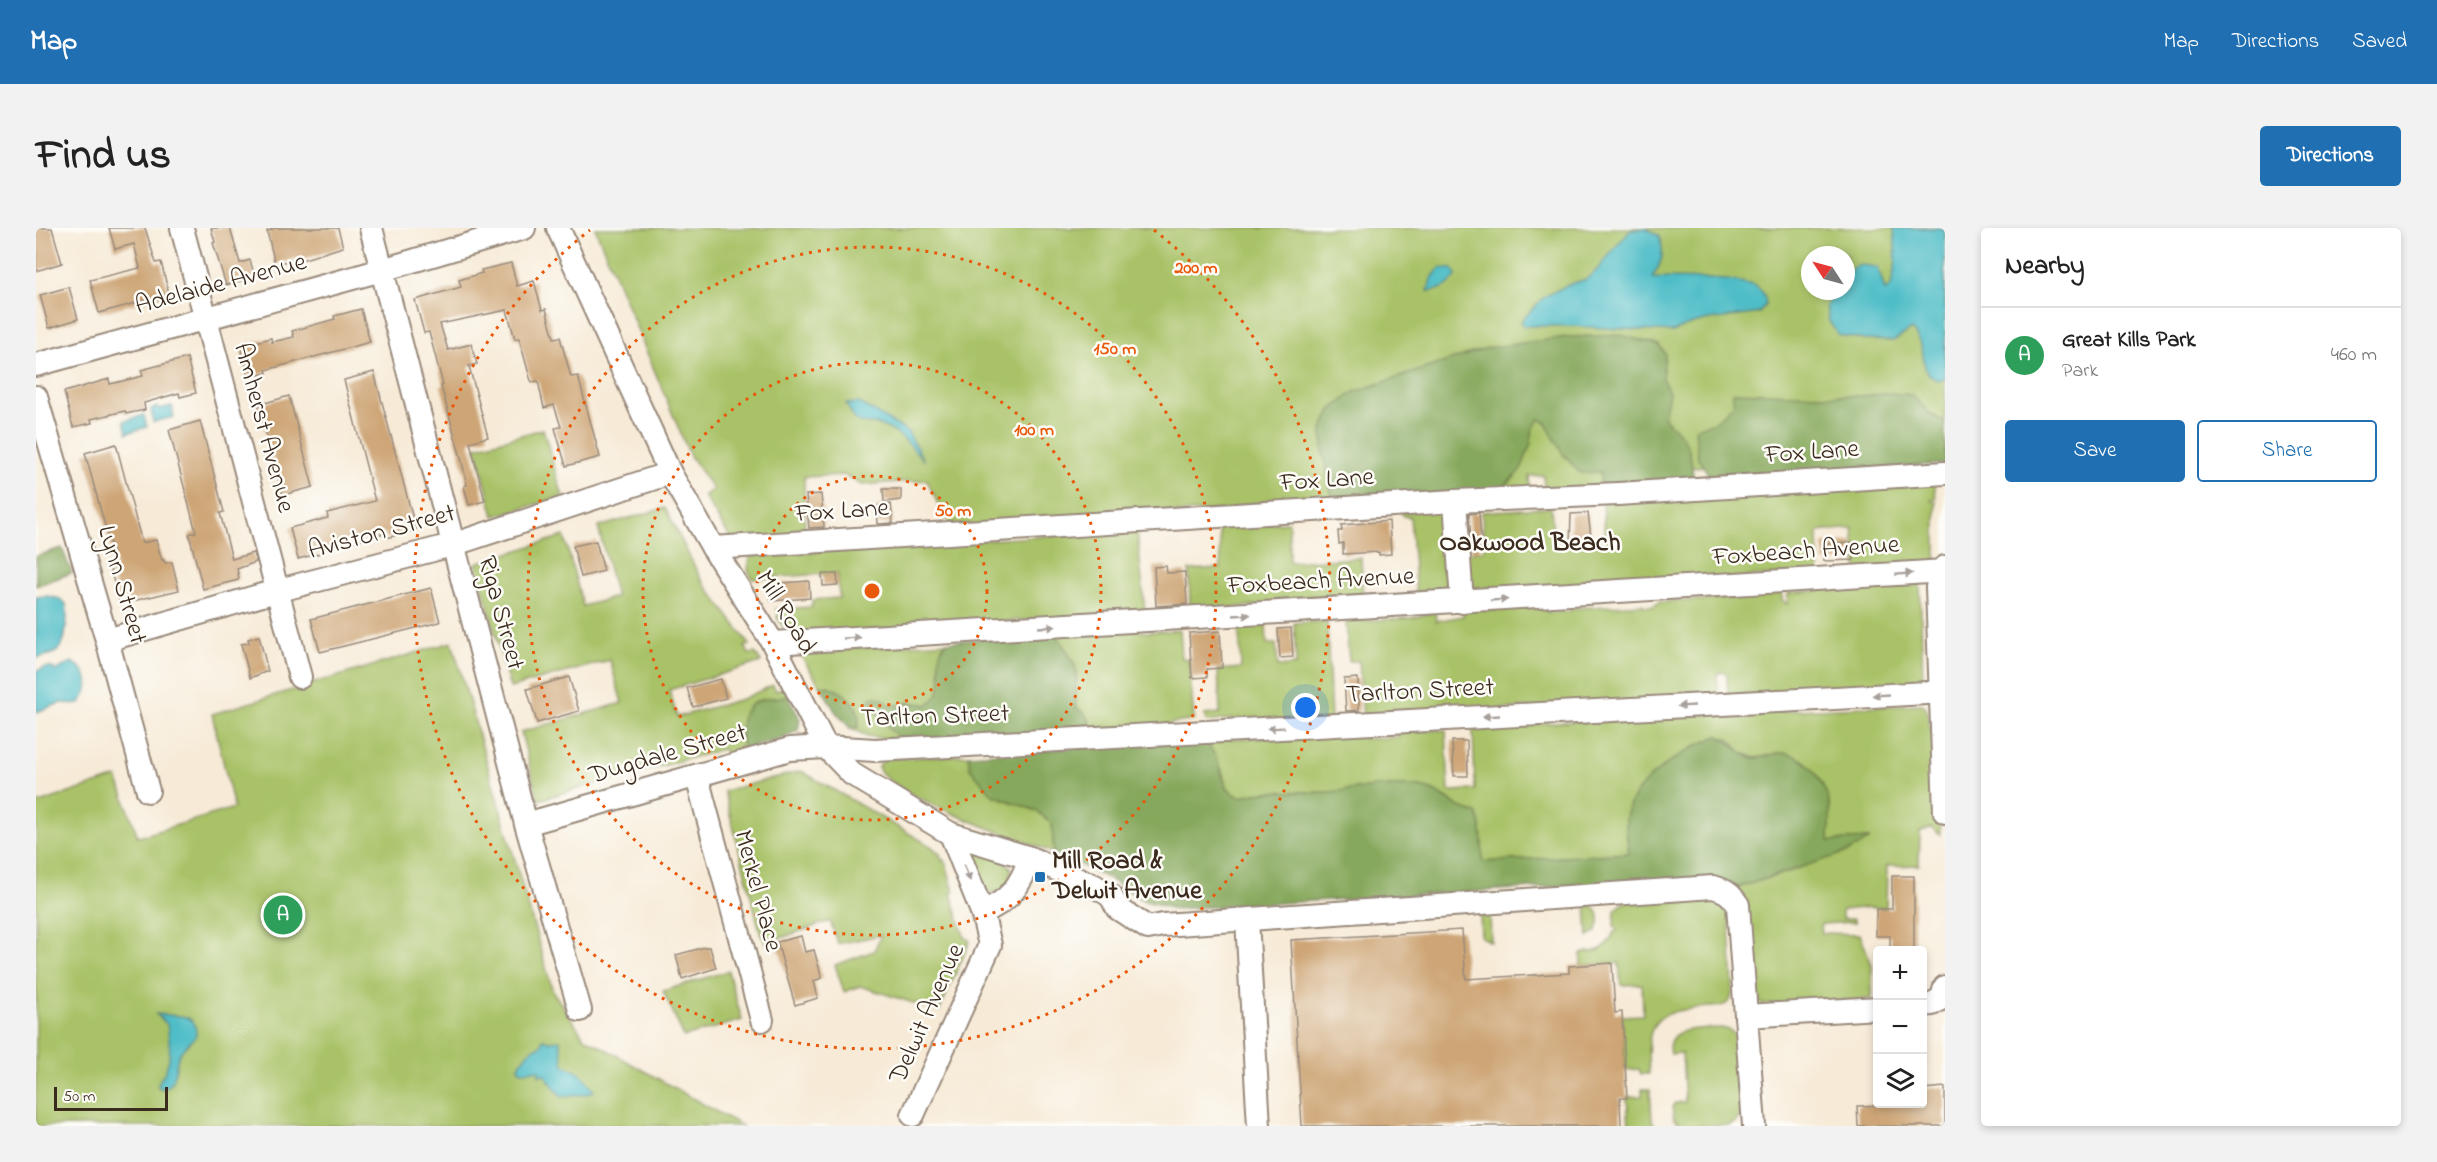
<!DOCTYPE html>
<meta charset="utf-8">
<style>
body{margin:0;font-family:"Indie Flower",sans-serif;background:#f2f2f2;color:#222}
.controls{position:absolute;right:18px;bottom:18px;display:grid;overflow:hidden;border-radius:6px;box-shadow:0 3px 9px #0003}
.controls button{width:54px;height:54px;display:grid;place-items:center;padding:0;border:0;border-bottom:2px solid #e0e0e0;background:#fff;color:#222;font:30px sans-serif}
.compass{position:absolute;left:1765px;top:18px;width:54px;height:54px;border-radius:50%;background:#fff;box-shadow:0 3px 9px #0003;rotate:306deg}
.scale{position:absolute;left:18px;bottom:15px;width:114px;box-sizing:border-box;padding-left:6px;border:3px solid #3b2a1e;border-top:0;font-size:16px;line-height:21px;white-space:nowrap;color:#3b2a1e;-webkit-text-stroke:4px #fdfcf7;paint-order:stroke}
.you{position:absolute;left:1270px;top:480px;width:21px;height:21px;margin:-15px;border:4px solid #fff;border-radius:50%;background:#1a73e8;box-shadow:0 0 0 9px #1a73e833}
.badge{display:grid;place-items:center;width:39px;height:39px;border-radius:50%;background:#1f6fb2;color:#fff;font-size:20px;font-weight:700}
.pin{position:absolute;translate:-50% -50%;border:3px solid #fff;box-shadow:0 2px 6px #0006}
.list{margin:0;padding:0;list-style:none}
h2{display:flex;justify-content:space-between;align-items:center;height:78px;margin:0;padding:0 24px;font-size:26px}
h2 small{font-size:20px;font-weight:400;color:#767676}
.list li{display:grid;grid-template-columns:39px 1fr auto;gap:18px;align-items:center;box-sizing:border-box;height:96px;padding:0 24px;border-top:2px solid #e0e0e0}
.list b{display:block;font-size:22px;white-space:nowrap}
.list p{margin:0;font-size:20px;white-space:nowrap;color:#767676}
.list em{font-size:20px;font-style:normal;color:#767676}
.actions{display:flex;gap:12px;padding:18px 24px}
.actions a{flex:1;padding:14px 0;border:2px solid #1f6fb2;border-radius:6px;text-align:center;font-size:21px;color:#1f6fb2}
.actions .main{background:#1f6fb2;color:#fff}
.icon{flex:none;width:33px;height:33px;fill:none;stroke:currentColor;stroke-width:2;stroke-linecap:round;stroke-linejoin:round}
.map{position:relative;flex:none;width:1909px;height:898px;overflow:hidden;border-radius:6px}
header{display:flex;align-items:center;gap:36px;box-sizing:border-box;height:84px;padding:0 30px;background:#1f6fb2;color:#fff}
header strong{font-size:28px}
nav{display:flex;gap:33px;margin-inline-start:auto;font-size:21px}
.intro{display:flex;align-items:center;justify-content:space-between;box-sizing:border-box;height:144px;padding:0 36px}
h1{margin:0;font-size:42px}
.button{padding:15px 27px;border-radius:6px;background:#1f6fb2;color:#fff;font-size:21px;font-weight:700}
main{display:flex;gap:36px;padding:0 36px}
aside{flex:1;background:#fff;border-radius:6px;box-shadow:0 3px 9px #0003}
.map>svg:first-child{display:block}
.green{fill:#a9c268;stroke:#727643;stroke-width:1.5;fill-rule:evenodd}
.forest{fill:#86a85c;stroke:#60693d;stroke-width:1.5}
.water{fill:#4fbdc7;stroke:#457472;stroke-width:1.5}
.building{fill:#cda576}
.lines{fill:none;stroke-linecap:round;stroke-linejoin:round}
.minor-casing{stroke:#998a7b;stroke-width:26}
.minor{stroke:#fff;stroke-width:22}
.oneway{fill:#a79f9a}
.ring{fill:none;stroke:#e8590c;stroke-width:3;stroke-dasharray:3 6}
.poi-dot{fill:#1f6fb2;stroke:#fdfcf7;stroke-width:2}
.labels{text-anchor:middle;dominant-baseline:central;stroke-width:5;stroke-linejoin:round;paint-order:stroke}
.street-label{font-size:26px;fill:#3b2a1e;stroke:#fdfcf7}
.poi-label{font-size:26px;font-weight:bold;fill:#3b2a1e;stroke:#fdfcf7;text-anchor:start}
.neighbourhood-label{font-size:27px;font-weight:bold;fill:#3b2a1e;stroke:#fdfcf7}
.centre{fill:#e8590c;stroke:#fdfcf7;stroke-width:3}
.ring-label{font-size:18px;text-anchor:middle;font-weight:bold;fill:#e8590c;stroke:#fdfcf7;stroke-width:5;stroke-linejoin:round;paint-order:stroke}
</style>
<header>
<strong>Map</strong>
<nav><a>Map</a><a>Directions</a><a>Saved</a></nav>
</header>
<div class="intro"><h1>Find us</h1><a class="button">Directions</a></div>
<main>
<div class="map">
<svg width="1909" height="898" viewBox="0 0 1909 898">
<rect width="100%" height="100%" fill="#fdfcf7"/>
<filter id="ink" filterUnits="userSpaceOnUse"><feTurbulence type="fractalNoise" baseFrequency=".0167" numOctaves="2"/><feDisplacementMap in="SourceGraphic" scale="12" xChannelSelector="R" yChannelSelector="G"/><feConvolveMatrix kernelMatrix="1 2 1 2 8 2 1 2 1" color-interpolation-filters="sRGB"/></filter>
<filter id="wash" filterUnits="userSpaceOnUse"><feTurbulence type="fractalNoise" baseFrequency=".008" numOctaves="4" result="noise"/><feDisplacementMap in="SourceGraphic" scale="24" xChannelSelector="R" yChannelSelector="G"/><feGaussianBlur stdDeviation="1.35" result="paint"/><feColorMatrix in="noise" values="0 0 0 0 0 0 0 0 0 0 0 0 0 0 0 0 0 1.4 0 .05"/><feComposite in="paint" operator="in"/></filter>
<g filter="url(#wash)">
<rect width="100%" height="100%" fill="#f7ebd8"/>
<g class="green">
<path d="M559 0H1909V225L1565 244V258L1508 261 1507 247 1493 248 1494 262 1462 264 1479 249 1318 274 917 299 906 285 891 252 825 257 809 247 768 249 769 309 695 311 668 268 677 261 654 228ZM1774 27H1810V63H1774Z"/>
<path d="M507 201 527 269 458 288 440 219Z"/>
<path d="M1899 256 1900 271H1896L1895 273 1900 274V330L1898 334 1821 342 1817 300 1782 304 1783 345 1436 363 1429 325 1448 322 1446 284 1515 279 1518 320 1569 315 1567 272Z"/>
<path d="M629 280 665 351 714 417 709 418 713 426 719 425 725 434 633 462 641 489 706 471 737 457 740 463 748 459 752 467 740 471 734 470 704 506 708 521 690 526 687 521 502 572 485 504 586 475 574 432 474 460 440 335 528 308 547 378 580 369 562 299Z"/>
<path d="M1408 281 1414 362 1380 367 1374 289 1367 288 1365 283Z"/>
<path d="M1253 294V334L1325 330 1327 371 1154 382 1153 342 1185 340 1183 298Z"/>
<path d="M1101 302 1109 384 756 407 751 399 755 395 747 399 741 389 743 387 740 381 776 379V372L803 370 802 345 716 351 712 342 714 328Z"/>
<path d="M1884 356 1887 455 1692 469 1691 445 1686 444 1681 446 1682 469 1327 489 1323 433H1313L1310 394 1375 390 1399 384 1400 393 1427 388 1428 383 1447 381 1450 383 1511 378V384L1535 383 1536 380H1539L1607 376V378H1617L1624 374 1724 369V366L1746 365V372L1751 376 1752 365 1831 358 1832 360Z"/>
<path d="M1291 393 1295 492 1206 497 1205 490 1170 494 1169 487 1184 485 1182 442 1205 440 1203 399 1230 397 1231 416H1240L1242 439 1260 437 1258 395Z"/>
<path d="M1103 402 1108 404 1144 402 1146 430 1153 432 1158 492 1057 507 1052 489 1040 479C1038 467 1042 452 1040 441 1038 433 1024 412 1018 405Z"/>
<path d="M416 414 517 764 548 809 706 898H0V576L81 549 102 609 198 580 176 486Z"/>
<path d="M910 414C898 439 916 461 891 477L872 474 863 478 853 477 833 472 854 502 873 515 832 508 815 501 822 499 795 459 784 457 763 425V423Z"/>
<path d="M1886 476 1890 479 1895 502 1900 512 1904 606 1895 600 1884 604 1883 637 1851 638 1850 680 1835 679 1806 682V691H1817L1819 694 1785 696 1786 705 1824 706 1836 737V769L1834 771 1727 777 1719 768 1701 660 1758 642 1833 611 1793 613 1794 577 1746 525 1719 530 1705 524 1694 512 1682 508 1668 514 1625 540 1590 591 1593 625 1446 634 1445 598C1430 585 1411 567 1392 561 1364 553 1324 562 1295 564 1265 566 1233 559 1204 569 1190 563 1190 556 1186 543 1182 532 1174 522 1169 512L1329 506 1328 511 1362 509V504L1410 502 1413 563 1439 562 1437 502C1453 501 1468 497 1484 496V499H1492L1493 496 1545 493 1546 495H1550V492Z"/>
<path d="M932 527 957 567 1001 583 1016 596 1018 625C988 613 850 566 842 539L848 531Z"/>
<path d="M765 543 895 618 904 626 906 633 909 632 918 664 915 665 928 708 934 713 903 783 824 758 808 764 799 737 838 723 845 707 802 716 794 693 730 715 725 707 688 563Z"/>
<path d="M928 619C943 624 967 627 976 641L973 654 963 664 952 665 947 662Z"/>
<path d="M1679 667 1693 676 1697 761 1695 771C1690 778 1683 779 1675 779 1619 783 1609 789 1613 846H1605L1603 841 1590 842 1586 788 1607 787 1606 756 1585 757 1583 735 1545 737V726C1550 723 1554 725 1560 723 1569 721 1575 711 1578 704H1580L1581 700 1578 699 1579 682 1589 674Z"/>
<path d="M1550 676C1564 678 1566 692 1560 704L1552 708Z"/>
<path d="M1454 682 1455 714 1445 709 1444 686Z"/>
<path d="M692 743 706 792 648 809 627 763Z"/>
<path d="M1686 800 1693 802 1701 808 1706 885 1700 894 1694 897 1647 898 1638 890 1636 879 1639 875 1649 874 1646 825 1634 826C1627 797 1667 801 1686 800Z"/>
<path d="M1606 861H1614L1616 892 1619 898H1593L1591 869 1606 868Z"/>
</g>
<g class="forest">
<path d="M1585 107 1623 117 1629 126 1626 150 1633 164 1628 189C1633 196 1639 200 1644 206 1654 216 1657 239 1657 252L1565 258 1564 244 1544 245 1527 226 1509 194 1504 191 1497 200 1495 215 1485 242 1462 264 1297 275 1287 224 1286 202 1295 182 1318 164 1451 120 1531 109Z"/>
<path d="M1696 164 1826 168 1855 165 1876 167 1894 186 1909 194V236L1674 249 1662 230 1659 201C1664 197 1667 198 1673 196 1683 193 1691 182 1698 176Z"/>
<path d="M26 320 36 345 0 358V328Z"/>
<path d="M1018 405C1024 410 1038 434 1040 441 1042 452 1038 467 1040 479L1052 489 1057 507 873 515 854 502 833 472 836 469C844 469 848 471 854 477 869 478 874 473 891 477 919 459 892 433 910 414Z"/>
<path d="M784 457C804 460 828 475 822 499L815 501 799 483Z"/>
<path d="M752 467 764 491 762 502 746 511 708 521C703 503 702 480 724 472 733 469 742 471 752 467Z"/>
<path d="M1682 508C1698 514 1703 526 1717 530 1726 532 1736 525 1745 525 1771 525 1788 553 1793 575 1796 587 1793 601 1793 613L1834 611 1812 624 1701 660 1566 656 1138 681 1109 673 1070 649 1018 625 1016 596 1001 583 957 567 934 540 932 527 1169 512C1172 518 1177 523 1180 529 1189 546 1183 560 1204 569 1233 559 1265 566 1295 564 1324 562 1364 553 1392 561 1411 567 1418 581 1441 585L1445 598 1447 634 1593 625C1592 614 1589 603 1590 592 1592 554 1650 521 1682 508Z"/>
</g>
<g class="water">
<path d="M1608 0 1622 7C1630 24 1626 35 1616 50 1639 51 1705 48 1722 60 1728 64 1729 70 1730 76L1723 85C1693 90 1664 90 1637 104L1536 98H1488L1485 93 1508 69 1529 58 1550 51 1561 42 1593 3Z"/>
<path d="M1858 0H1909V150L1904 153C1877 144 1897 121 1875 102L1857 113 1829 112 1802 107 1793 93 1790 78 1800 63H1810C1810 39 1819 33 1842 40L1849 62 1855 58 1860 33Z"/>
<path d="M1404 40 1417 41 1420 48C1413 58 1405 63 1392 63L1395 51Z"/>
<path d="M823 175 872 204 888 233C874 216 861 201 839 196 833 195 825 197 820 192 816 188 813 181 810 176Z"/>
<path d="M136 178 138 189 117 194 115 181 121 179 122 181Z"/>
<path d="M108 187 111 199 91 205 88 193Z"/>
<path d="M11 368 24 371 30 376C32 384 31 391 30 400 28 424 22 425 0 430V369Z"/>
<path d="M36 434C55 443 56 462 43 476L25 475 0 484V443L10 439 17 440 19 443Z"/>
<path d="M120 786C137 789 162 782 160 808 155 813 148 819 144 825 136 839 144 855 127 861L122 859C122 851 128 848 130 841 136 827 133 810 131 796Z"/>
<path d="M507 811 514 813 524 812 528 837C546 846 546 845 558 863L551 866 526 869 508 846 503 847V842L485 843 482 840C487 830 493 820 505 818Z"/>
</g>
<g id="blocks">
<g class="building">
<path d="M0 0H16L26 35 0 43Z"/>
<path d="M73 0H109L120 35 125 34 133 66 63 85 54 52 104 40 98 16 79 21Z"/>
<path d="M175 0H194L204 35 214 32 219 49 190 57 177 15 179 14Z"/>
<path d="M235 0H302L307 19 265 32 264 30 239 36 231 3 236 2Z"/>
<path d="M475 35 481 58 498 53 506 82 510 81 518 110 524 109 535 149 542 148 564 229 530 238 519 200 525 199 518 177 508 180 502 153 496 154 494 150 483 110 479 111 471 82 404 96 412 122 435 116 441 136 433 138 452 209 434 214 449 273 433 277 428 258 431 257 426 234 405 158 407 157 393 104 388 105 379 72 425 59 423 52 446 45 445 42Z"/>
<path d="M33 59 42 91 13 100 4 67Z"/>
<path d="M325 81 334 114 230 142 231 145 213 149 204 118 235 110 236 114 258 109 256 103 299 91 298 88Z"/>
<path d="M151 130 160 165 144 169 143 165 108 175 109 182 90 186 89 183 55 191 56 195 37 199 28 164 73 151 74 156 107 148 105 142Z"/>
<path d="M338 144 380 302 350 310 349 305 285 322V325L262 331 254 300 292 290 291 285 339 273 308 152Z"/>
<path d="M253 168 277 259 247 267 222 177Z"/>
<path d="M164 193 188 284 184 285 196 331 217 325 220 334 201 341 203 350 202 352 167 361 153 306 160 304 133 202Z"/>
<path d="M80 216 106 315 120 312 126 332H128L129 335 136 334 143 362 84 376 74 340 80 338 49 225Z"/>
<path d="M847 261H865V272L848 274Z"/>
<path d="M785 266 788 299 773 300 770 267Z"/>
<path d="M855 276 857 295 842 296 841 278Z"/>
<path d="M1443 285 1445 314H1443V322L1436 323 1433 286Z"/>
<path d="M1552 285 1556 317H1534L1535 286Z"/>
<path d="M1353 293 1355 326 1343 327V324L1307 326V315L1303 316 1302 303H1306L1305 297Z"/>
<path d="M560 313 568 343 545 349 537 318Z"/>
<path d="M1816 314 1818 332 1788 333 1787 316Z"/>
<path d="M1130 338 1131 345 1149 344 1151 376 1120 378 1118 339Z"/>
<path d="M786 346H801L802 357 787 358Z"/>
<path d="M773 353 774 370 735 373 733 356Z"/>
<path d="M395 360 404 394 284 424 275 391Z"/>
<path d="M1255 400 1257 429 1244 430 1242 401Z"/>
<path d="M1184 403 1186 440 1171 441V449L1156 450 1153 405Z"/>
<path d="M223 408 232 443 214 450 205 416 213 415 212 411Z"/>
<path d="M533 449 543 483 501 495 491 461Z"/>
<path d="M1322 450 1323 482 1310 483 1308 451Z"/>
<path d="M685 451 690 470 657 479 651 460Z"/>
<path d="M1416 513H1431L1432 548H1418Z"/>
<path d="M1856 648H1878V723H1854V708H1840V681H1856Z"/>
<path d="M1426 702 1430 751 1533 745V738L1576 735 1579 785 1586 784 1591 870H1584L1585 898H1266L1255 712Z"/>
<path d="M765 708 769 724 778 722 786 750 778 753 782 770 759 777 741 714Z"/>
<path d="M669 719H674L680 740 646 751 640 727Z"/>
<path d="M1909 859V898H1822L1821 878 1887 876V861Z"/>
</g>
</g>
</g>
<g filter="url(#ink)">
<use href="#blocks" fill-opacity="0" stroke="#998a7b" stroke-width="1.5"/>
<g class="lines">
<defs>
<g id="minor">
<path d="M146 0 264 449"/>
<path d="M335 0 490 596 544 782"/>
<path d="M522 0 634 245 677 320 737 415 790 519 816 546 915 606 994 630 1057 657 1075 668 1081 680 1112 700 1127 697 1677 659C1689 662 1695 666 1702 677L1718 898"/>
<path d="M0 137 346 42 488 0"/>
<path d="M0 169 71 412 112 563"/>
<path d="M1419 273 1426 374"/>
<path d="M677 320 1419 273 1582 266 1909 245"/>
<path d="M1909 339 1901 359 1909 584"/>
<path d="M71 412 240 363 416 317 634 245"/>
<path d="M737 415 1909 343"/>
<path d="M661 549 726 792"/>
<path d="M490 596 754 521 790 519 839 522 1909 464"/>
<path d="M946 684C973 674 985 657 994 630"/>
<path d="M1211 692 1223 898"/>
<path d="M1886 777 1896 776 1906 770 1909 759"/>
<path d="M1710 788 1842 780"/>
<path d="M877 887 954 717 946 684 915 606"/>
</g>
</defs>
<use href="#minor" class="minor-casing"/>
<use href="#minor" class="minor"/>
</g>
<defs><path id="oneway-solid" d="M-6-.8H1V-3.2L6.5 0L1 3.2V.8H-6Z" transform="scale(1.5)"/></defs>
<g class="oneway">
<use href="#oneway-solid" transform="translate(1868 346) rotate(-4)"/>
<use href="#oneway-solid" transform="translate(1463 372) rotate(-3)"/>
<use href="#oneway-solid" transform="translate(1206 387) rotate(-3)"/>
<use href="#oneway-solid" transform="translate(1011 399) rotate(-3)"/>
<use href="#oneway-solid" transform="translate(816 410) rotate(-3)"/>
<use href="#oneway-solid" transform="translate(1845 467) rotate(177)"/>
<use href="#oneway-solid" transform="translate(1650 478) rotate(177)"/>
<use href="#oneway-solid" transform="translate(1455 488) rotate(177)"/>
<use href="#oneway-solid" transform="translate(1240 500) rotate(177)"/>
<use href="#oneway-solid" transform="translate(931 645) rotate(69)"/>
</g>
</g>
<g class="ring">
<circle cx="836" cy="363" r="115"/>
<circle cx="836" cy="363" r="229"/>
<circle cx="836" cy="363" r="344"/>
<path d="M1118 2A458 458 0 1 1 554 2"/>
</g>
<rect class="poi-dot" x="998" y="643" width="12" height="12" rx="3"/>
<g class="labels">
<g class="street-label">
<text transform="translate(185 57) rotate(-15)">Adelaide Avenue</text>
<text transform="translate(227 200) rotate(75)">Amherst Avenue</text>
<text transform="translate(1776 225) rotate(-4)">Fox Lane</text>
<text transform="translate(1291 253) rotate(-4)">Fox Lane</text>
<text transform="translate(806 284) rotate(-4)">Fox Lane</text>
<text transform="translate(346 305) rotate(-15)">Aviston Street</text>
<text transform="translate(1770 324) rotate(-4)">Foxbeach Avenue</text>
<text transform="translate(1285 354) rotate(-3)">Foxbeach Avenue</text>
<text transform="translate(85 357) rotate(74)">Lynn Street</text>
<text transform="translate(464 385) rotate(75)">Riga Street</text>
<text transform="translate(749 385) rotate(59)">Mill Road</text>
<text transform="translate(1384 464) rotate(-3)">Tarlton Street</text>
<text transform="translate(899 489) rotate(-2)">Tarlton Street</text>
<text transform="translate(632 527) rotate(-16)">Dugdale Street</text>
<text transform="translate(721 663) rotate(75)">Merkel Place</text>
<text transform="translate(892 786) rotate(-66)">Delwit Avenue</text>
</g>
<g class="poi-label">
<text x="1016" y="634">Mill Road &amp;<tspan x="1016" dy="30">Delwit Avenue</tspan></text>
</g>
<g class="neighbourhood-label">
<text x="1494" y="315">Oakwood Beach</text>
</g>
</g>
<circle cx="836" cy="363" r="9" class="centre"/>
<g class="ring-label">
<text x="1160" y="45">200 m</text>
<text x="1079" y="126">150 m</text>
<text x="998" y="207">100 m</text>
<text x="917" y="288">50 m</text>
</g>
</svg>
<div class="controls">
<button>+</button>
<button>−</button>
<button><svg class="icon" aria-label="layers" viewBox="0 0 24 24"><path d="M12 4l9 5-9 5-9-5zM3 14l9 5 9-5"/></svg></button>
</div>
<svg class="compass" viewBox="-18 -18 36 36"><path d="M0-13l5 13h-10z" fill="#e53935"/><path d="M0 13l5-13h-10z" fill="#767676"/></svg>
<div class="scale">50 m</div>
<div class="you"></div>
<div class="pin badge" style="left:247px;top:687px;background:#2e9e5b">A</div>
</div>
<aside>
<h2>Nearby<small></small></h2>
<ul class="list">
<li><span class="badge" style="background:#2e9e5b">A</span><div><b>Great Kills Park</b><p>Park</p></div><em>460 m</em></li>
</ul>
<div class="actions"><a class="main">Save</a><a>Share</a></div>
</aside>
</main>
